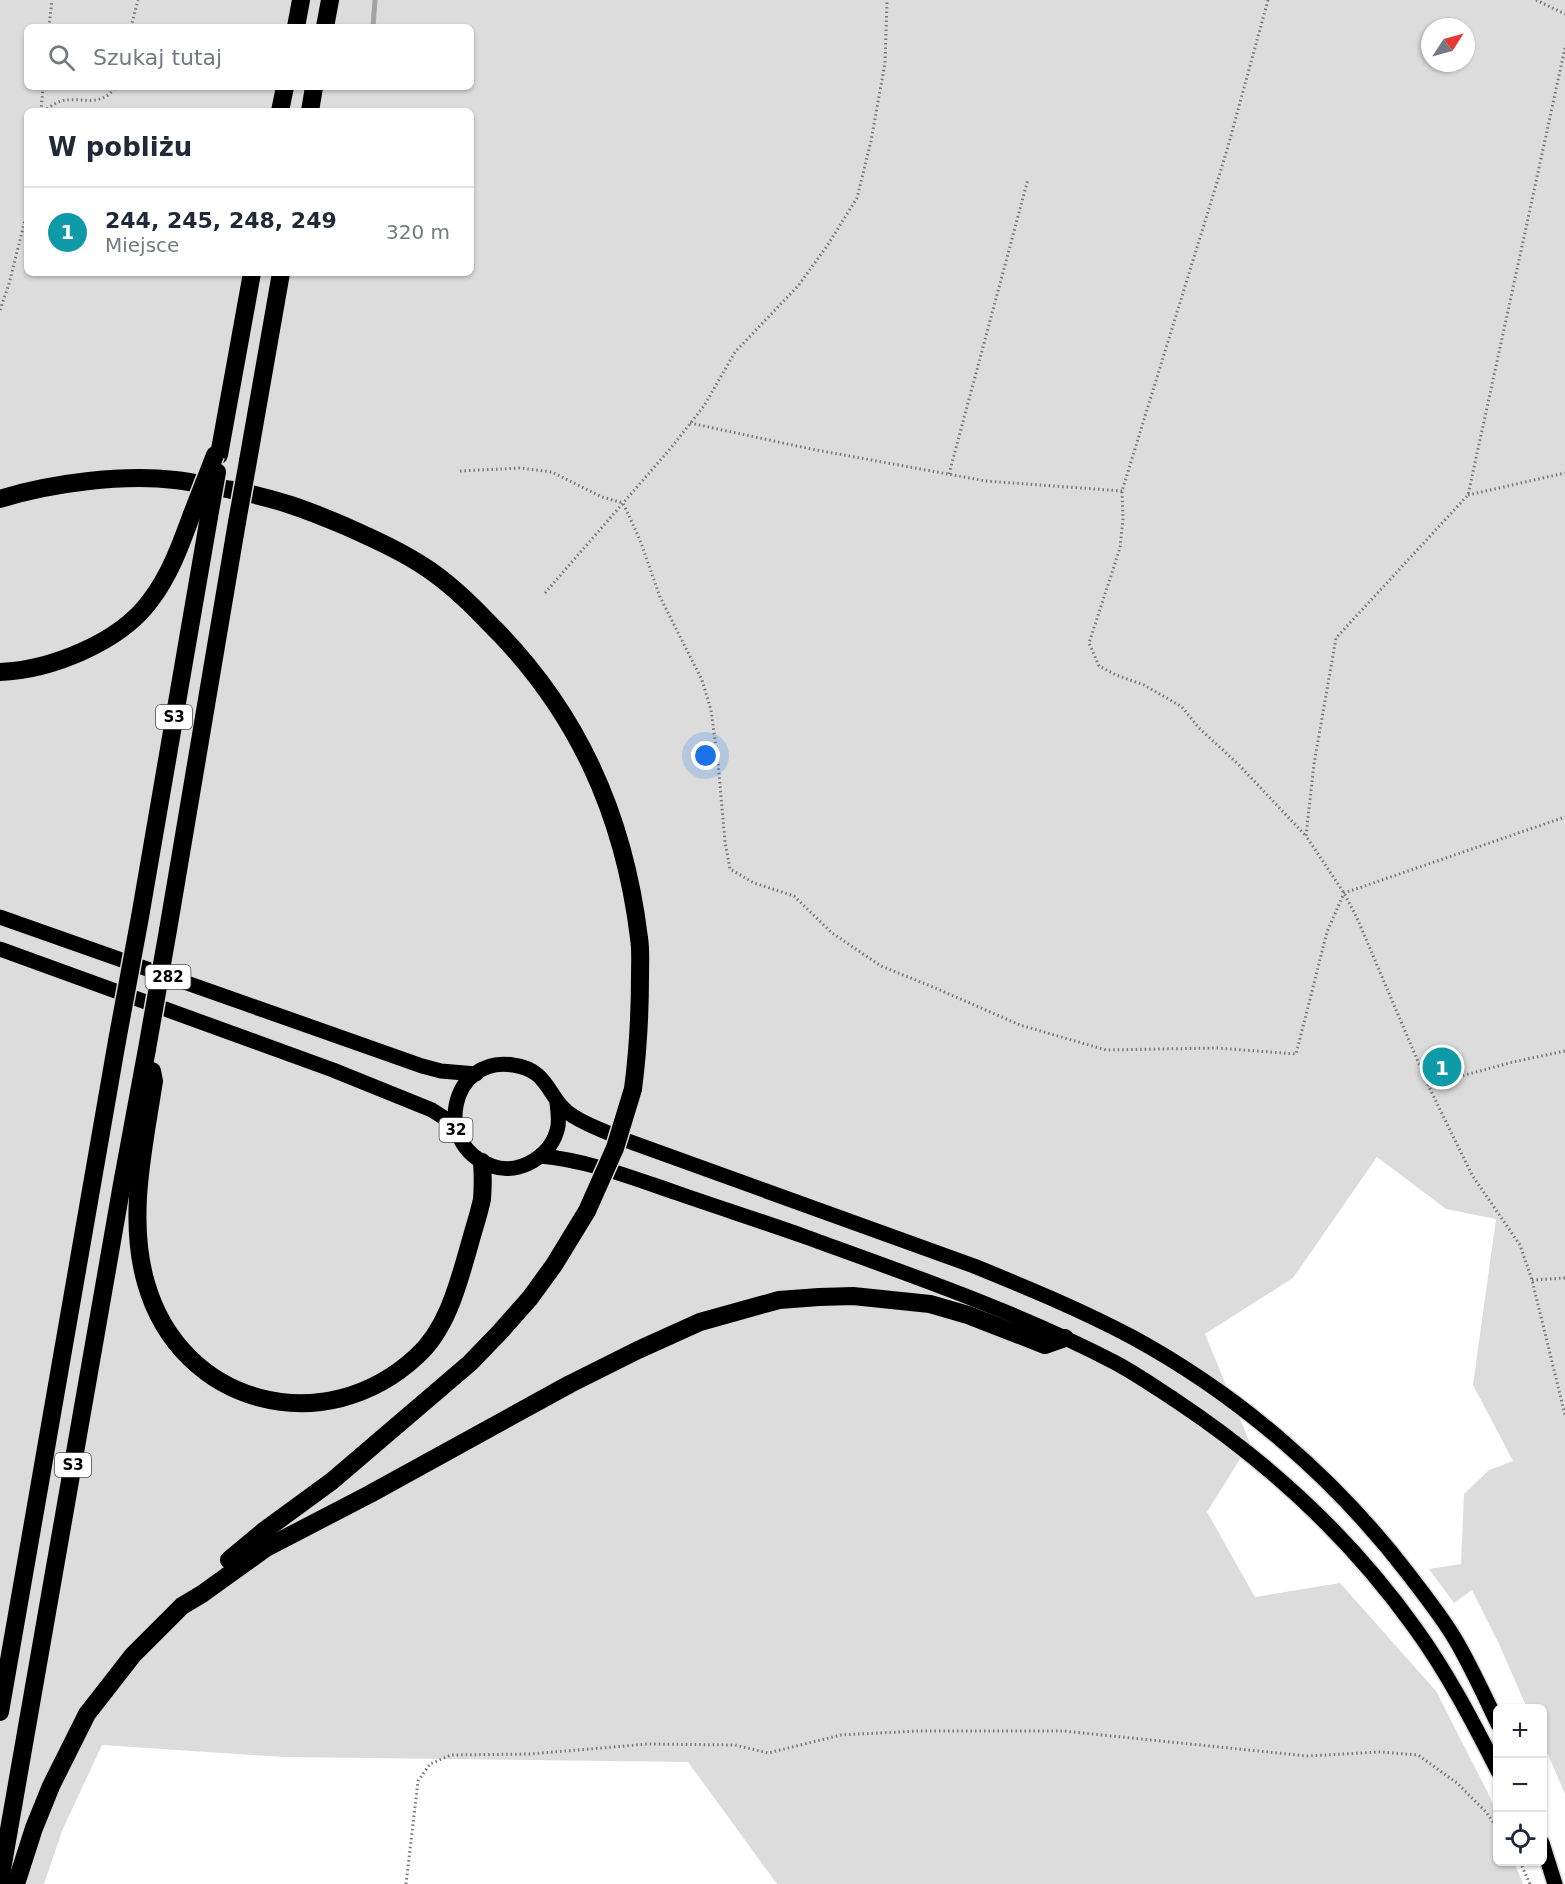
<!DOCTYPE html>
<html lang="pl">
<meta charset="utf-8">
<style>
body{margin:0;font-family:"DejaVu Sans",sans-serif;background:#f2f2f3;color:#1f2937}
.controls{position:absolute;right:18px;bottom:18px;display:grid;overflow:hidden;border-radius:9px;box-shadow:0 2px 4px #0004}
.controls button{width:54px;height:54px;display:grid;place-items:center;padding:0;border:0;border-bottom:2px solid #e0e1e3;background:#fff;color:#1f2937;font:30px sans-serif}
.compass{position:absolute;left:1421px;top:18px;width:54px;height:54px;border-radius:50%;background:#fff;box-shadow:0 2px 4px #0004;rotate:54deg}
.you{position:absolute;left:706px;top:756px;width:21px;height:21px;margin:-15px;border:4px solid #fff;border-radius:50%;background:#1a73e8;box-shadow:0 0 0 9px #1a73e833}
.badge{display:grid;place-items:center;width:39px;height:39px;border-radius:50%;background:#d93025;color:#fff;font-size:20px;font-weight:700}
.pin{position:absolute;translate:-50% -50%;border:3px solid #fff;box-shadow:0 2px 6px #0006}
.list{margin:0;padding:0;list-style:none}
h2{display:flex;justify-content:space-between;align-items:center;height:78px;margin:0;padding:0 24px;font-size:26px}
h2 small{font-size:20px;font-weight:400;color:#747a83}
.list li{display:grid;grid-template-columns:39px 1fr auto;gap:18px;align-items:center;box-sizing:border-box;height:90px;padding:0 24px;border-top:2px solid #e0e1e3}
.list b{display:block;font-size:22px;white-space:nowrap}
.list p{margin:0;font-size:20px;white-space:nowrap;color:#747a83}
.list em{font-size:20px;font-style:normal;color:#747a83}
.icon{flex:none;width:33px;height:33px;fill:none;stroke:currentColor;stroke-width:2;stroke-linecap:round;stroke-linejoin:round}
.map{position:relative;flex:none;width:1565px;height:1884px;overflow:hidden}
.search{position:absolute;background:#fff;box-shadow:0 2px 4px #0004;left:24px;top:24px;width:450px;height:66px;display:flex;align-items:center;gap:15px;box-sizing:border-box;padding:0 21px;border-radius:9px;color:#747a83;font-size:22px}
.panel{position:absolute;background:#fff;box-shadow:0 2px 4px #0004;left:24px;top:108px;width:450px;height:168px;border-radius:9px}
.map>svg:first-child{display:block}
.green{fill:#dcdcdc;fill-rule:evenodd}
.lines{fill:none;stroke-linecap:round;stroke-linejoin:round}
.stream{stroke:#a3a3a3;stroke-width:5}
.major-casing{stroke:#dbdbdb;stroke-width:18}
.highway-casing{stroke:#dbdbdb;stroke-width:21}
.path{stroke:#777;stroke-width:3;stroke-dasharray:1.5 3;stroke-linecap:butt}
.major{stroke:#000;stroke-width:15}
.highway{stroke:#000;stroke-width:18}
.highway-bridge-casing{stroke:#dbdbdb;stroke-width:21;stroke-linecap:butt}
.highway-bridge{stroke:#000;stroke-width:18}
.labels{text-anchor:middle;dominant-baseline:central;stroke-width:4.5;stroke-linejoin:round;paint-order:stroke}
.shield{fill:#fff;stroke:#4c4c4c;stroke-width:1.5}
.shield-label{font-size:15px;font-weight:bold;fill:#000}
</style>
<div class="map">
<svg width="1565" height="1884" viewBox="0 0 1565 1884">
<rect width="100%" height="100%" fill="#fff"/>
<path class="green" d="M0 0H1565V1794L1543 1743 1542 1708H1527L1499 1644 1472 1590 1454 1603 1429 1569 1461 1564 1464 1494 1489 1470 1513 1461 1473 1385 1496 1219 1446 1209 1377 1157 1293 1278 1205 1334 1250 1443 1207 1512 1255 1597 1340 1583 1436 1691 1490 1797 1497 1818 1498 1862H1514L1523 1884H777L688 1762 284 1757 102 1745 62 1831 44 1884H0ZM27 27H471V87H27ZM1430 27H1466V63H1430ZM27 111H471V273H27Z"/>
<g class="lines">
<path class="stream" d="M373 27 375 0"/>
<defs>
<g id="major">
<path d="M0 917 422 1066 441 1071 476 1074"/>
<path d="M0 949 333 1070 432 1110 455 1125"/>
<path d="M557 1103C558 1110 559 1118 558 1126 553 1155 520 1176 492 1166 431 1145 451 1055 513 1065 551 1070 547 1100 573 1116 590 1127 610 1133 628 1141L974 1266C1028 1288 1081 1310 1132 1337 1239 1395 1336 1479 1410 1576 1425 1596 1442 1617 1455 1639 1471 1666 1484 1695 1498 1724"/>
<path d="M540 1156C587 1160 633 1178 677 1193 720 1208 764 1222 806 1237 910 1275 1016 1311 1114 1362 1135 1373 1155 1387 1175 1400 1267 1461 1350 1537 1415 1628 1447 1672 1473 1722 1498 1771"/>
<path d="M1542 1843 1555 1884"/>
</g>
<g id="highway">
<path d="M296 27 301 0"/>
<path d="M325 27 330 0"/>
<path d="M280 111 285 87"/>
<path d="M310 111 314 87"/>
<path d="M219 455 252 273"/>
<path d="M248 461 281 273"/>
<path d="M0 499C50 483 123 474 175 480 194 482 213 487 232 490 275 498 305 509 345 526 374 539 403 552 428 569 450 584 469 602 487 621 577 709 624 814 639 938 641 950 640 963 640 975 640 1013 638 1051 633 1089"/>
<path d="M0 672C50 670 119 643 150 601 170 575 181 544 192 514"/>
<path d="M140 917 209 517"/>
<path d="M168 930 237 522"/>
<path d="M152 1071 154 1081C144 1147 127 1217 146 1283 181 1406 325 1442 417 1356 448 1328 459 1281 470 1243 474 1228 479 1214 482 1199 483 1187 483 1175 482 1162"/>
<path d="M229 1560 265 1530 332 1481 470 1363 499 1333 530 1298 554 1265 587 1211"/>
<path d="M0 1712 117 1041"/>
<path d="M0 1881 122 1184 147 1049"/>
<path d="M16 1884 34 1828 51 1786 87 1714 133 1655 182 1606 202 1594 266 1548 370 1494 570 1384 638 1350 700 1322 779 1300 819 1297 853 1296 930 1304 968 1315 1045 1345 1065 1338"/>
</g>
</defs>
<use href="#major" class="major-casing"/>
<use href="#highway" class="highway-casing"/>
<g class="path">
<path d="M1268 0 1227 150 1122 491 1123 519 1120 548 1089 643 1099 666 1116 675 1144 685 1182 707 1199 728 1239 765 1306 836"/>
<path d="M1536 0 1565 14"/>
<path d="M49 27 52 0"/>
<path d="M131 27 138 0"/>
<path d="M1565 48 1468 495 1336 638 1314 764 1306 836 1344 893 1357 918 1428 1085 1472 1175 1520 1245 1532 1280 1565 1415"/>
<path d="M41 111 43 87"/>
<path d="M43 111C48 108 55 103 61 101 82 96 99 109 116 87"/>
<path d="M0 310 9 284 27 212"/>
<path d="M690 423 811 449 986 481 1122 491"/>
<path d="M460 471 520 468 552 472 602 497 623 503 640 540 660 597 702 680 711 710 718 762 725 842 730 869 754 883 794 896 832 933 881 966 933 987 1020 1025 1106 1050 1217 1048 1296 1054 1327 932 1344 893 1565 817"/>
<path d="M949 474 1028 179"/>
<path d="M1468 495 1565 473"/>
<path d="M545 593 670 449 704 406 735 352 798 286 827 246 857 198 871 141 885 63 887 0"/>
<path d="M1428 1085 1513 1062 1565 1051"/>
<path d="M1532 1280 1565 1278"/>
<path d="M1520 1862 1530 1884"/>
<path d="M406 1884 418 1781 430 1764 451 1755 530 1754 648 1744 735 1745 768 1753 841 1735 917 1731H1063L1307 1756 1380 1752 1418 1755 1457 1783 1486 1812 1498 1829"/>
</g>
<use href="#major" class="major"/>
<use href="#highway" class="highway"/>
<defs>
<g id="highway-bridge">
<path d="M192 514 215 455"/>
<path d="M209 517 217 472"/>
<path d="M237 522 248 461"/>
<path d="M117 1041 140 917"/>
<path d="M147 1049 168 930"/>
<path d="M587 1211 615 1148 633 1089"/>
</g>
</defs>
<use href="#highway-bridge" class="highway-bridge-casing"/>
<use href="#highway-bridge" class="highway-bridge"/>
</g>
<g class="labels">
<g class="shield">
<rect x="156" y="705" width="36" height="24" rx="4.5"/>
<rect x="145.5" y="965" width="45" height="24" rx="4.5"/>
<rect x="439.5" y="1118" width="33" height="24" rx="4.5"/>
<rect x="55" y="1453" width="36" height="24" rx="4.5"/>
</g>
<g class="shield-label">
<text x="174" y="717">S3</text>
<text x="168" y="977">282</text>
<text x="456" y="1130">32</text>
<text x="73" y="1465">S3</text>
</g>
</g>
</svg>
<div class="controls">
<button>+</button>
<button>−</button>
<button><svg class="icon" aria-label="locate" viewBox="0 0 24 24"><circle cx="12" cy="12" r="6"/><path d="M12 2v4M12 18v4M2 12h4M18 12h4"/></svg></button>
</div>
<svg class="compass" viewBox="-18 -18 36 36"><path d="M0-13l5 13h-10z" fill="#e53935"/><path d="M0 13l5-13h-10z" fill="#747a83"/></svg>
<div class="you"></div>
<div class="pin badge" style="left:1442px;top:1067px;background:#0f9aa8">1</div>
<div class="search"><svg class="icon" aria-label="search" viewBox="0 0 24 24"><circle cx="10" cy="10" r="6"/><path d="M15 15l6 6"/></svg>Szukaj tutaj</div>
<section class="panel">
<h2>W pobliżu<small></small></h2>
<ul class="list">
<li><span class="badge" style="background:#0f9aa8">1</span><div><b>244, 245, 248, 249</b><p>Miejsce</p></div><em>320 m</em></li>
</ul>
</section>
</div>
